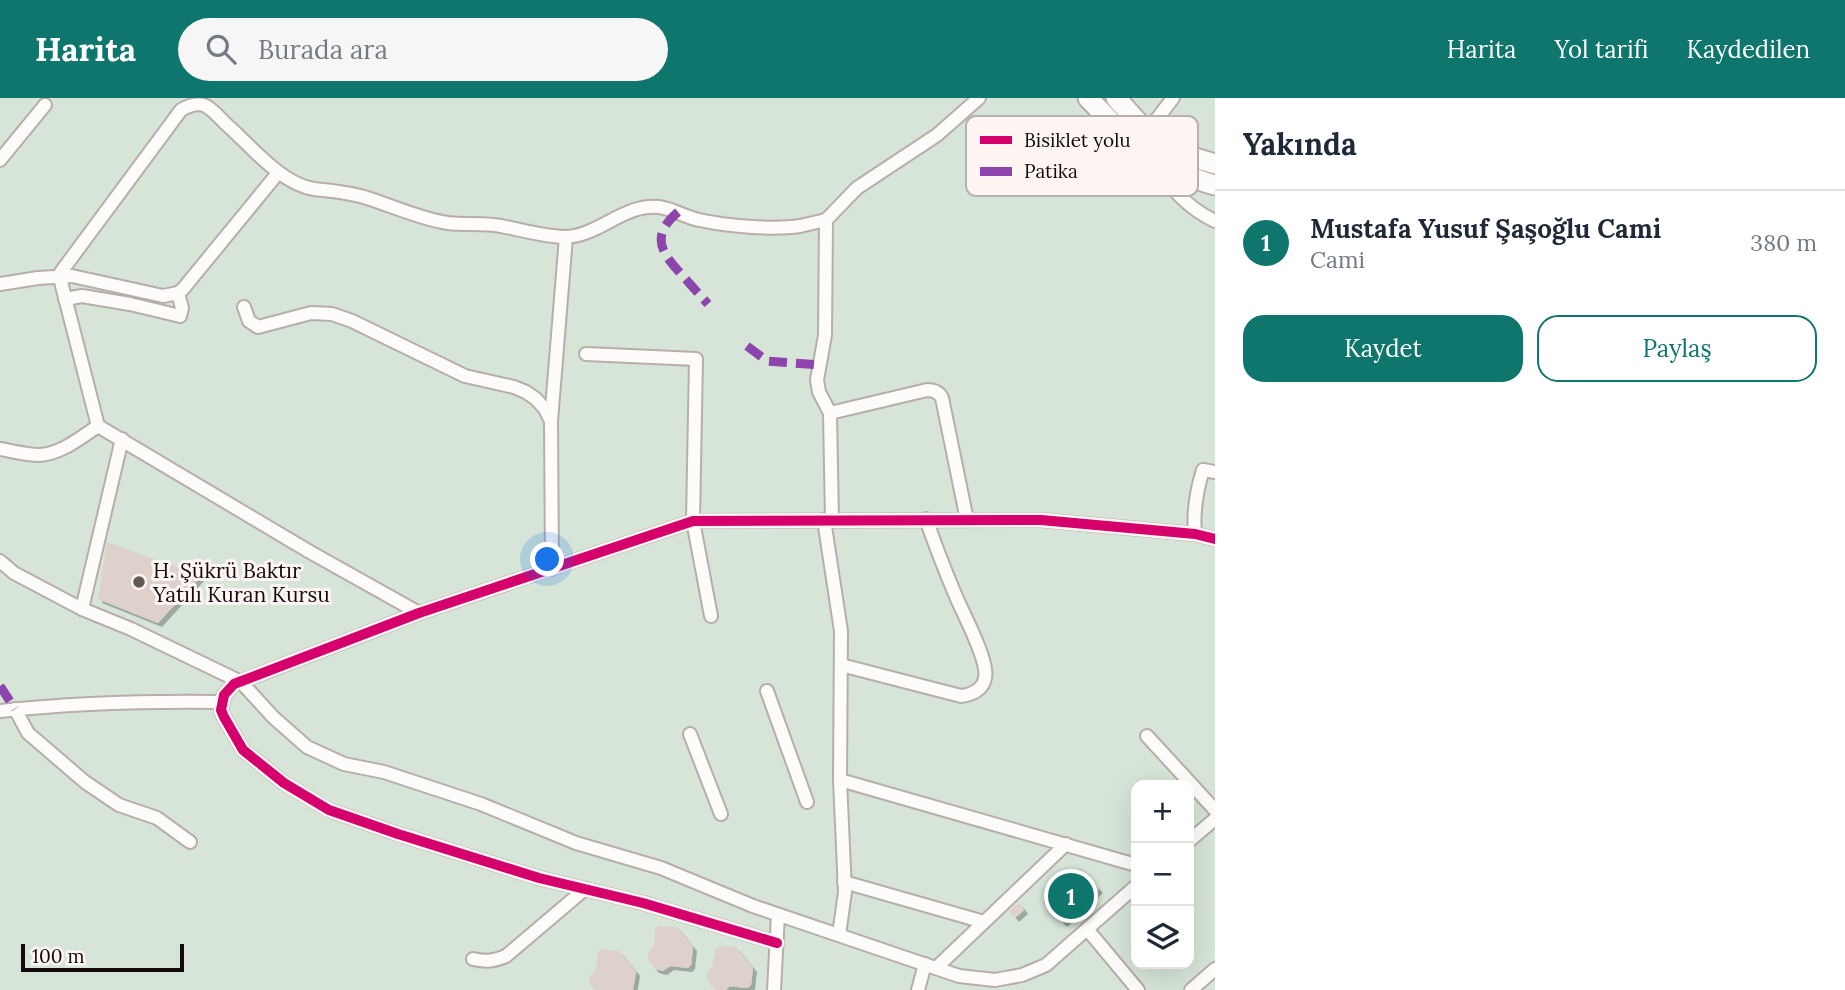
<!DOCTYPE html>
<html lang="tr">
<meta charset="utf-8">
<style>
body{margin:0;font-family:Lora,serif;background:#f6f6f7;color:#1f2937}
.controls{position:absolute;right:21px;bottom:21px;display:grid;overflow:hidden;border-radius:14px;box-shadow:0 7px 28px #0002}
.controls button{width:63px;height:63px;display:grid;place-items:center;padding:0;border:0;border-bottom:2px solid #e0e1e3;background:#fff;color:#1f2937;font:35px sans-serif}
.scale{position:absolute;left:21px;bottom:18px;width:163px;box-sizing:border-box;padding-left:7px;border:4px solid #130c0a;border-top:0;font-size:19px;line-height:24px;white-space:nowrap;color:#130c0a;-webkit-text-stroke:5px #fff6f3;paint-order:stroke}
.you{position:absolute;left:548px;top:462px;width:24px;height:24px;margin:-18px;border:5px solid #fff;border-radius:50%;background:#1a73e8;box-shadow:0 0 0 10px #1a73e833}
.badge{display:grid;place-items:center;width:46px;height:46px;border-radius:50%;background:#0f766e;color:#fff;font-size:23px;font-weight:700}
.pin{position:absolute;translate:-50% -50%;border:4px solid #fff;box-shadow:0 2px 7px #0006}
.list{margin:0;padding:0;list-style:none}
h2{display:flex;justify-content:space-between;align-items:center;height:91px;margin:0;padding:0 28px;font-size:30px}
h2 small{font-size:23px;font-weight:400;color:#747a83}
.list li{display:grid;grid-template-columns:46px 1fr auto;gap:21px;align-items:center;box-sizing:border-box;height:105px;padding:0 28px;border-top:2px solid #e0e1e3}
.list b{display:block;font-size:26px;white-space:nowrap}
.list p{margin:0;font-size:23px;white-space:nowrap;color:#747a83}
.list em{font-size:23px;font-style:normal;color:#747a83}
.actions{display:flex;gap:14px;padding:21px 28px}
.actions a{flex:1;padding:16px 0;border:2px solid #0f766e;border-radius:21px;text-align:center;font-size:24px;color:#0f766e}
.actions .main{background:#0f766e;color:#fff}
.icon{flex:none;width:38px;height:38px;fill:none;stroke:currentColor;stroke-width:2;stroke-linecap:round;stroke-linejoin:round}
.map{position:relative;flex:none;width:1215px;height:892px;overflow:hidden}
header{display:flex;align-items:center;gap:42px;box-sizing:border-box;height:98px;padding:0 35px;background:#0f766e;color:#fff}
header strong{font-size:33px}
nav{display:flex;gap:38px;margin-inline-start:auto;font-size:24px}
.search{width:490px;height:63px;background:#f6f6f7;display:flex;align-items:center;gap:18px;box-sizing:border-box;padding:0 24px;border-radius:38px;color:#747a83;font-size:26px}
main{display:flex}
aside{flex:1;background:#fff}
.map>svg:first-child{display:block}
.green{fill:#d6e5d8;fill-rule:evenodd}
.building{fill:#ded0ca;filter:url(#shadow)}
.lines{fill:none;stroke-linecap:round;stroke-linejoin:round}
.street-casing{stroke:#b7aeaa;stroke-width:16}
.primary-casing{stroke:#b7aeaa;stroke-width:23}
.street{stroke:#fefcfb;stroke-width:12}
.primary{stroke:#fefcfb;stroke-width:19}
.quiet{stroke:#8e44ad;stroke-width:9;stroke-dasharray:18 9;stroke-linecap:butt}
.cycleway-casing{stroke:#fff6f3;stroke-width:15}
.cycleway{stroke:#d6006c;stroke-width:10}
.poi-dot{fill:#625956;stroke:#fff6f3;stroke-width:2.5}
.labels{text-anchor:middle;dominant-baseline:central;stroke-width:6;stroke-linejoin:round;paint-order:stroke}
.poi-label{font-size:21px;fill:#130c0a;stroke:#fff6f3;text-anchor:start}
.key{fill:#fff6f3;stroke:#b8b0ad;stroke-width:2}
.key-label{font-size:19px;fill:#130c0a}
</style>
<header>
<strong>Harita</strong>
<div class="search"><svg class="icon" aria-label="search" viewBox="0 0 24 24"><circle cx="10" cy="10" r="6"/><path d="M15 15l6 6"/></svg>Burada ara</div>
<nav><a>Harita</a><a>Yol tarifi</a><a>Kaydedilen</a></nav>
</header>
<main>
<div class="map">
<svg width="1215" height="892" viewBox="0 0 1215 892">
<defs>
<filter id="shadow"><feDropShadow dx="4" dy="4" stdDeviation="0" flood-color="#0004"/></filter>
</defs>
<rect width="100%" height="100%" fill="#f5e9e4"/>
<path class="green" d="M0 0H1215V892H0ZM1136 687H1189V866H1136Z"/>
<g class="building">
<path d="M107 444 201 478 158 525 98 501Z"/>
<path d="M1080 770 1099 791 1063 825 1043 805Z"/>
<path d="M1019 805 1024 812 1015 820 1009 813Z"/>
<path d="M659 828 677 829 693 849 691 867 688 870 670 868 663 873 655 871 648 862V855L654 848 655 831Z"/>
<path d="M719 848 736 849 753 870 751 887 747 890 730 888 726 892H717L707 882V875L713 868 715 851Z"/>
<path d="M602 851 619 853 636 874 633 892H595L590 886V878L596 871 598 854Z"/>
</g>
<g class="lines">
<defs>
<g id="street">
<path d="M1147 34 1173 0"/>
<path d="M0 62 45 7"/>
<path d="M1153 64C1170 89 1187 110 1215 123"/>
<path d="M0 186 38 180 72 178 163 198 178 195 183 191 278 75"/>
<path d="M65 201 82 198 130 206 180 218 182 210 178 195"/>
<path d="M244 209 249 223 258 229 311 215 332 216 352 223 465 278 514 289 526 294 536 301 545 311 551 323 552 471"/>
<path d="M586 256 696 261 693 423 711 518"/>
<path d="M830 315 927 292C934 292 939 294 942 300L967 422"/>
<path d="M551 323 566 139"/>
<path d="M0 351C12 353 26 357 39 357 61 356 80 340 98 328"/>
<path d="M824 422 841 533 840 682 845 794 839 837"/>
<path d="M832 422 830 315 819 294 817 282 825 237 826 122 857 90 937 37 979 0"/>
<path d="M1195 436C1193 413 1196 394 1203 372L1215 374"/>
<path d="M0 463 14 475 82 511 131 531 241 584 273 619 307 649 344 666 384 674 481 706 576 745 661 770 753 808 959 878 995 882 1022 877 1046 867 1136 788"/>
<path d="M82 511 122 341"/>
<path d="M419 515 310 454 98 328 60 180 61 174 181 12C188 8 198 4 206 8 213 12 220 20 226 26 251 48 281 86 314 91 332 93 350 94 367 100 393 108 420 121 448 125 466 127 483 125 501 128 522 132 542 138 564 139 598 139 624 105 659 109 673 111 685 119 699 122 727 128 772 132 800 128 809 126 817 124 826 122"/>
<path d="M841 567 961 598C971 597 983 592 985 580 989 564 965 519 958 503 946 476 936 449 926 421"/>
<path d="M767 593 807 704"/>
<path d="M15 611 28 635 85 684 119 707 157 720 190 744"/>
<path d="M0 613C74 605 147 603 221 604"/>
<path d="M690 636 721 716"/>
<path d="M1147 638 1215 712"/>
<path d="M840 682 1136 767"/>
<path d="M1189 743 1215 721"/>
<path d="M844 784 984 824"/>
<path d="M1087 831 1138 892"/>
<path d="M777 845 643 805 539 780 398 736 329 712 284 685 243 652 224 619 221 612 224 597 234 586 419 515 693 423 1041 422 1195 436 1215 441"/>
<path d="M473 861C486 864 494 863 506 858L585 791"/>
<path d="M936 870 1066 746"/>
<path d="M774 892 778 817"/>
<path d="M918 892 925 866"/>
<path d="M1191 892 1215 871"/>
</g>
<g id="primary">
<path d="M1088 0C1106 18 1128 44 1148 58 1165 69 1196 82 1215 87"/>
<path d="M1116 0 1147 34 1192 59 1215 66"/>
</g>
</defs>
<use href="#street" class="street-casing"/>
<use href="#primary" class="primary-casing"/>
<use href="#street" class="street"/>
<use href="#primary" class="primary"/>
<g class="quiet">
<path d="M678 114C650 138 661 154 681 176 690 186 699 196 708 206"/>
<path d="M747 248 767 263 819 267"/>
<path d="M0 588 15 611"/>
</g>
<defs>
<path id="cycleway" d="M777 845 643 805 539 780 398 736 329 712 284 685 243 652 224 619 221 612 224 597 234 586 419 515 693 423 1041 422 1195 436 1215 441"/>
</defs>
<use href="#cycleway" class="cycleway-casing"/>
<use href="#cycleway" class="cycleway"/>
</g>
<circle class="poi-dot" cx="139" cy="484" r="7"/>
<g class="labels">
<g class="poi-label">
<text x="153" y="472">H. Şükrü Baktır<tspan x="153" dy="24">Yatılı Kuran Kursu</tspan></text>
</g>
</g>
<rect x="966" y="18" width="232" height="80" rx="10" class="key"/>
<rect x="980" y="38" width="32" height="8" fill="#d6006c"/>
<rect x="980" y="69" width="32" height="9" fill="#8e44ad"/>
<g class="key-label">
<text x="1024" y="49">Bisiklet yolu</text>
<text x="1024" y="80">Patika</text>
</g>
</svg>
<div class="controls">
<button>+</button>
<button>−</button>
<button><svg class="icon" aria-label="layers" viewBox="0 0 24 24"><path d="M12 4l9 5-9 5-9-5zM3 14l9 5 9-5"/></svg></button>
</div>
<div class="scale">100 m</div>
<div class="you"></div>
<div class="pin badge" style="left:1071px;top:798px">1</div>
</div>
<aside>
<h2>Yakında<small></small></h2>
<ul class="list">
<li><span class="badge">1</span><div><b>Mustafa Yusuf Şaşoğlu Cami</b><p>Cami</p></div><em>380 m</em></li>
</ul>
<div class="actions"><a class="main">Kaydet</a><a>Paylaş</a></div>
</aside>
</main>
